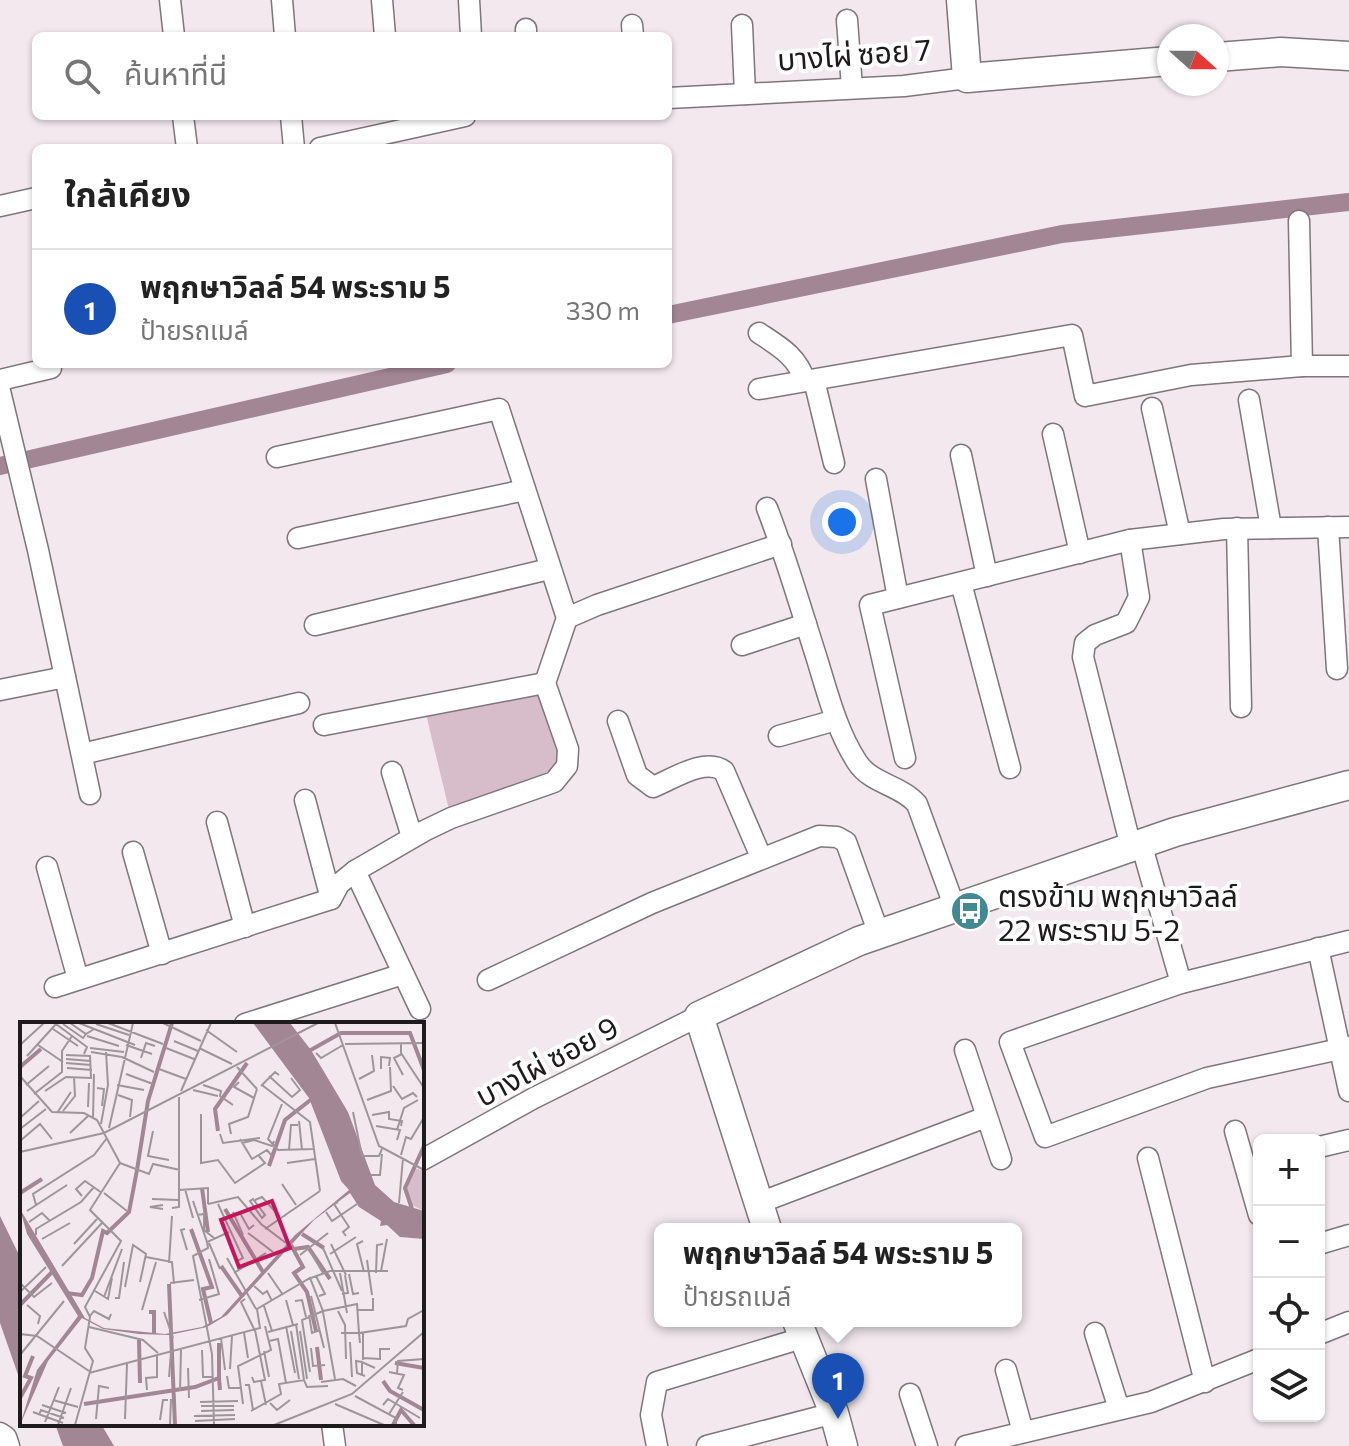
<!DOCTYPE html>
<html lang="th">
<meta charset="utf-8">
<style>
body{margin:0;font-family:Commissioner,"Noto Sans Thai",sans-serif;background:#f6f6f6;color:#222}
.controls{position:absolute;right:24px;bottom:24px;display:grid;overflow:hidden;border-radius:12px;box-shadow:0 2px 6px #0004}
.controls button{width:72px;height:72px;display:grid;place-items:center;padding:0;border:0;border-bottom:2px solid #e0e0e0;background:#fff;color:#222;font:40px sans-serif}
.compass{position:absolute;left:1157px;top:24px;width:72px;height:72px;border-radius:50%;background:#fff;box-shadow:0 2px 6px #0004;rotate:111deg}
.you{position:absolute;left:842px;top:522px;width:28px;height:28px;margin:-20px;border:6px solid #fff;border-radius:50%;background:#1a73e8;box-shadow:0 0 0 12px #1a73e833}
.badge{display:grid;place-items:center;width:52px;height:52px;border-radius:50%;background:#b45309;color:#fff;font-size:26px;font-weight:700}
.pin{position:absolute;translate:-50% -66px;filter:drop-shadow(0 2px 4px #0008)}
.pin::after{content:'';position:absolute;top:42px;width:28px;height:24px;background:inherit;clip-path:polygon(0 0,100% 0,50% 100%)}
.popup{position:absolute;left:654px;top:1223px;width:368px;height:104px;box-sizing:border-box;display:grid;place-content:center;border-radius:12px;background:#fff;filter:drop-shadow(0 2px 6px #0005);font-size:26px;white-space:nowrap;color:#767676}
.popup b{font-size:30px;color:#222}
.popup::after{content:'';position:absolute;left:50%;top:100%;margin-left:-16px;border:16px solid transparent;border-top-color:#fff}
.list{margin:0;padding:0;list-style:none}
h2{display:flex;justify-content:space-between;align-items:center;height:104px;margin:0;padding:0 32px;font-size:34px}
h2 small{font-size:26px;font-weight:400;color:#767676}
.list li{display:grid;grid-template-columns:52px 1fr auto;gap:24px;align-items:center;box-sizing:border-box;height:120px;padding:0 32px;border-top:2px solid #e0e0e0}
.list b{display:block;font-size:30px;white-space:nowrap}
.list p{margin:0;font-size:26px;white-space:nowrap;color:#767676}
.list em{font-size:26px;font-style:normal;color:#767676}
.icon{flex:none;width:44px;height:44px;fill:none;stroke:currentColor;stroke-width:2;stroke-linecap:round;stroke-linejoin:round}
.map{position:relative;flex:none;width:1349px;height:1446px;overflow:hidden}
.search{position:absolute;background:#fff;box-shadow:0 2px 6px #0004;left:32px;top:32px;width:640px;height:88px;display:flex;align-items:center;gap:20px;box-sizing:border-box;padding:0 28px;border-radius:12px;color:#767676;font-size:30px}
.panel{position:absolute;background:#fff;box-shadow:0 2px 6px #0004;left:32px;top:144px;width:640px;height:224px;border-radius:12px}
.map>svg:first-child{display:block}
.green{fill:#d7bcc9}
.water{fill:#a38694}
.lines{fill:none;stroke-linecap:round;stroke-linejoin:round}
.canal{stroke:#a38694;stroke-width:18}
.street-casing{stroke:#7f767a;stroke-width:23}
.secondary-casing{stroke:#7f767a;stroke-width:31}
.street{stroke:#fff;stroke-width:20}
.secondary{stroke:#fff;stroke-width:28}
.labels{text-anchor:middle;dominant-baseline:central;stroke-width:8;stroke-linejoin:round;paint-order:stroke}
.street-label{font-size:30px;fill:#1e1b1c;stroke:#fff}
.poi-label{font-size:30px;fill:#1e1b1c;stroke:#fff;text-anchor:start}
.inset-river{fill:none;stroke:#a38694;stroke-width:4}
.inset-road{fill:none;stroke:#9d9699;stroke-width:2}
.view{fill:#c2185b;fill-opacity:0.15;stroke:#c2185b;stroke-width:4}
.inset-edge{fill:none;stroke:#1e1b1c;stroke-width:4}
</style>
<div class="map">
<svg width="1349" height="1446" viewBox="0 0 1349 1446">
<rect width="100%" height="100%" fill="#f2e8ed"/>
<path class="green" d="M545 683 566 763 451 818 424 706Z"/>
<g class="water">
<path d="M0 1216 22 1261V1386L0 1323Z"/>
<path d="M55 1424H101L114 1446H63Z"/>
</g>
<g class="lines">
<g class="canal">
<path d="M668 315 1062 234 1349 202"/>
<path d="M0 466 447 364"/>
</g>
<defs>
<g id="street">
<path d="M170 0 174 36"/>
<path d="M282 0 285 36"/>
<path d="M382 0 385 36"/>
<path d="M469 0 471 36"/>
<path d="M847 20 852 88"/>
<path d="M632 25 633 36"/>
<path d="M742 25 745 94"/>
<path d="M526 29V36"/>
<path d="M668 98 904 86 967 78"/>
<path d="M183 116 187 148"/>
<path d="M291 116 294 148"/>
<path d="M320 148 465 116"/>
<path d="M0 206 36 198"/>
<path d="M1299 221 1302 366"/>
<path d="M759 333C780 347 797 356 805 381"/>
<path d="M0 380 51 368"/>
<path d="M814 380 834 463"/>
<path d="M759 389 1072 335 1085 396 1191 375 1302 366H1349"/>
<path d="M0 391 38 550 90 794"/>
<path d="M1249 400 1271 528"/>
<path d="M1152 408 1180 534"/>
<path d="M1053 434 1080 553"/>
<path d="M961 455 987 576"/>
<path d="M277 457 499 409 567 618"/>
<path d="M876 479 898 598"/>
<path d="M767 508C786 557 801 609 817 659 828 695 837 731 857 762 871 784 901 785 917 804L955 908"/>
<path d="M1328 527 1337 669"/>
<path d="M1237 528 1241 707"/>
<path d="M298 538 525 490"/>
<path d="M1130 540 1139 597 1126 623 1095 635 1085 643 1083 657 1131 847"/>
<path d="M961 583 1010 768"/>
<path d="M315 625 549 569"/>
<path d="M742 645 806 624"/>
<path d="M0 690 65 677"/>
<path d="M618 721 637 775 653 787C673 779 705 757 724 771L761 857"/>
<path d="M324 725 545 683"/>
<path d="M779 736 836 720"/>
<path d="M82 754 299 703"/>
<path d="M905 758 870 605 1130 540 1224 529 1349 527"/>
<path d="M392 772 412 837"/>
<path d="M305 800 331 899"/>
<path d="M217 822 245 927"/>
<path d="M1141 843 1181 983"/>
<path d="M133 852 162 954"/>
<path d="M47 867 78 979"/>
<path d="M355 871 420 1009"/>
<path d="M1349 941 1181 983 1010 1042 1045 1137 1207 1078 1349 1047"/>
<path d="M1318 948 1349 1091"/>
<path d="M488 980 652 903 819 836 837 837 846 842 879 934"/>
<path d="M55 987 331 899 339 884 355 871 424 831 451 818 554 782 567 766 568 749 545 683 567 618 597 605 781 544"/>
<path d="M245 1024 403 974"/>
<path d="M965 1050 1001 1159"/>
<path d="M1235 1131 1259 1215"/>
<path d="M1319 1147 1349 1140"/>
<path d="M1148 1158 1205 1382"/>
<path d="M422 1160 534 1098 699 1016"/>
<path d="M759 1203 986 1117"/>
<path d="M1319 1244 1349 1235"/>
<path d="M1095 1333 1119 1409"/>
<path d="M1319 1334 1349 1322"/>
<path d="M1006 1370 1023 1432"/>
<path d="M910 1394 927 1446"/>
<path d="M332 1424 335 1446"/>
<path d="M0 1433 6 1437 9 1446"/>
<path d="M657 1446 651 1415 657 1382 802 1338"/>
<path d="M707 1446 834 1413"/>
<path d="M966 1446 1151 1402 1259 1359"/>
</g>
<g id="secondary">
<path d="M961 0 967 78 1169 61"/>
<path d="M1217 57 1281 52 1349 56"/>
<path d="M767 1229 699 1016 859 941 1175 832 1349 785"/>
<path d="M797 1321 834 1413 843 1446"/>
</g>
</defs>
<use href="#street" class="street-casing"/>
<use href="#secondary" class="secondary-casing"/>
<use href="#street" class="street"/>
<use href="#secondary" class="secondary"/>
</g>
<defs>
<symbol id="bus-disc" viewBox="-11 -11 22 22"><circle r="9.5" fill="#428991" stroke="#fff"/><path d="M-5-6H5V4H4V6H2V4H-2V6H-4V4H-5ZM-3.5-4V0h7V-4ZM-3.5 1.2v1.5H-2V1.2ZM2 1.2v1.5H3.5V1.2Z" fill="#fff"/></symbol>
</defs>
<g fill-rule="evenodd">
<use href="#bus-disc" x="948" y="889" width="44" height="44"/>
</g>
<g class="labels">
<g class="street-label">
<text transform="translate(854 53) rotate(-4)">บางไผ่ ซอย 7</text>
<text transform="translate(546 1060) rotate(-28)">บางไผ่ ซอย 9</text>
</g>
<g class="poi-label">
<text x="998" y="894">ตรงข้าม พฤกษาวิลล์<tspan x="998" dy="34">22 พระราม 5-2</tspan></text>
</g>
</g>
<g transform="translate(20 1022)">
<rect width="404" height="404" fill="#f2e8ed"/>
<path d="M394 146 404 149V189L392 183 386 169Z" fill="#d7bcc9"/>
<path d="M233 1H270L291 28 328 90 355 163 374 180 404 189V217L380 215 367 203 360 204 361 199 339 185 330 171 294 198 207 293 187 305 149 313 119 312 83 307 62 296 28 339 0 403 17 348 58 294 7 212 0 187 65 296 84 306 145 312 182 305 201 295 275 213 329 168 321 159 289 76Z" fill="#a38694"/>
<path class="inset-river" d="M266 19 308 81 328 132M263 21 304 84 330 152 347 176 404 210M256 27 307 95M289 29 321 11H390L404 48M0 45 21 27M198 109 195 87 227 41M316 111 358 177 374 190 404 202M249 144 265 98 293 76M117 148 128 79 152 1M182 166 188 210M0 171 22 157M205 187 243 250M392 187 385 166 404 124M171 207 192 265 183 267 191 301M282 212 304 226M271 223 283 245 274 251 287 270 296 309M274 227 288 225 310 257M201 244 222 274M149 262 155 403M46 271 62 273 72 256 83 209 87 211 109 190 117 148M0 283 32 250M129 290H134V312M119 318 120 361M199 321V356M297 325 301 358M375 341 404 346M363 359 370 369 404 388M0 376 11 356 5 354 13 334M64 382 175 365 199 356 200 368M373 403 381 388 394 403"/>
<path class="inset-road" d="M50 1 66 12 74 7M59 1 115 23M88 1 143 22M143 1 181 19M315 1 359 124 404 148M36 2 67 25 64 32M43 2 63 16 66 12M76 2 109 13M33 7 58 24M186 8 217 30M67 14 99 24M154 19 178 29M325 22 404 21M381 22V31L404 66M0 23 24 1M18 23 43 40M106 23 132 32M70 26 104 30M146 26 174 37M179 26 212 42M71 30 102 35M296 31 301 36 323 23M382 32 374 36 383 53M7 34 36 2M102 35 134 50M121 36 126 21 135 24M46 37 71 39M46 41 71 43M217 45 237 67M47 46 72 48M139 47 166 57M361 47V35L370 36 369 44M106 52 133 62M0 54 32 90 64 91 77 98 100 141 70 188 101 219 65 285 70 295 65 326 73 339 55 403M249 54 272 75 280 68 271 56M339 57 354 49 352 33M219 60 214 65 234 76M6 63 29 44M97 63 124 68M183 63 201 69 200 74 213 83M242 63 290 100 300 169M241 64 255 50 259 53M373 64 382 77 393 71 397 75M77 66 84 67 82 84M173 68 198 74M25 69 46 55 71 56 70 34 46 33M161 69 191 1M14 72 42 50V29L52 14M98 73 112 78 110 95M347 78 371 69 370 45M262 82 248 117 258 128 293 127M68 85 69 61M43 89 55 74 54 55M333 90 342 134H359L362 127M37 91 51 70M181 92V141L198 138 215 161 245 141 239 134M352 93 369 90V97L382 99 381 104M73 95 74 52M0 96 19 79M279 99 282 128M81 102 88 63 86 30M356 104 380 108 377 118M89 106 113 1M0 107 26 87M377 108 384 86 398 78M133 109 128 134 149 138M50 111 68 94M200 112 203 121 240 116M211 112 209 102 228 95 237 67M220 117 232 137 247 128 252 134M0 119 20 102 32 117M222 121 234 118 252 124 254 119M269 128 271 103H278M0 130 84 111 298 1M381 133 386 115 391 117 403 97M100 141 129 152 133 142 160 148M267 141 295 137M351 153H360L362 132M262 162 276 183M165 167 173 196M159 168 188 166V182M84 171 107 189M62 174 56 167 65 159 82 171M132 177 158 178M233 177 245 193 242 196 230 179ZM235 178 242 175 260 195M173 179 187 220M318 180 314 182 329 205 323 210 326 214M379 181 383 136M188 182 218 175 241 202 266 221M198 182 223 236 217 239M16 183 13 172 74 133 87 116M152 186 159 185V75M143 187 130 185 143 183M7 189 47 163M213 190 223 213M306 190 312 199 337 182M215 192 220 191 229 207 234 203M177 193 184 192V208L194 216M9 200 22 191 30 199M165 207 161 208 167 228M245 207 300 169M228 211 253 230M16 213V207L61 180 74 165M22 217 50 201M343 219 337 222 344 250M189 221 200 247M54 222 77 197M311 222 326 253M303 226 322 269M290 229 303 251M310 232 336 215M280 233 308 211M126 235 152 240 154 262M207 236 236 287M347 238 352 273M149 241 152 194M42 244 82 201M361 249 367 217M214 251 246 231M248 251 263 273M320 251 327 291M356 251 357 223 363 222M329 252 333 272 339 271M296 254 305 272 299 274M291 256 310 249H368M0 261 14 275 32 261M150 261 174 258M234 264 243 272 247 269 252 279M105 265 113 223 126 232 120 260M75 269 88 277 92 256M0 270 26 245M322 272 328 271 325 253M291 274 304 326M84 275 102 227M95 276H99L104 240M225 277 221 280 234 307M179 278 199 272 189 237M266 278 273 303M275 279 282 278 286 295M7 283 20 294 18 302M244 284 252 309M122 288 136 240M338 288H353V276M318 289 325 303 326 337M144 290 153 316M303 290 315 357M289 293 292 311 300 308M70 294 74 289 89 297 91 292M276 302 284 358M266 304 275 351M69 305 123 318 138 331M271 309 279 357M280 309 287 357M248 310 278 302M224 311 228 336M321 311H339L340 321M343 311V338M0 312 17 314 69 349M201 316 205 348M249 319 258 317 266 361M330 320 332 355M291 326 293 344 305 343M182 328 183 355H193M244 329 249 355M0 333 44 279M343 336 360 337V327H370M342 340 336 339 337 351 345 354M168 346 169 376M210 347 212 314M290 350 282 298 303 289M369 350 384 353 378 366 383 368M69 351 240 306 237 287 290 256 303 289 337 282 339 311 386 304 388 297 404 288M377 351 378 339 404 337M342 353V340L355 346M207 354 209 366H221M149 355 151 330M232 355 234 360 245 358 235 308M241 359 246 383M301 360 323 357 336 364M225 363H229L233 388M127 368 126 356 137 355V333M160 369 161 328M335 374 376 396V403M33 378 58 385M180 380 218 379M250 381 257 388 270 378M223 382 218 344 251 328 245 304M315 382 364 403M22 383 46 391M363 383 368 377 400 396M181 384H214M181 389 214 388M231 389 261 372 259 362 284 358 287 365 308 364M13 390 43 401M369 392 383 370M19 393 21 388 44 396M174 394 215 393M76 397 79 364 89 366M105 397 107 342M140 398 143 378H148M175 399 215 397M25 400 39 365M38 403 51 366M150 403 151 377M194 403 192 332 173 234 188 226 187 220 209 210M254 403 332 372 404 310"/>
<path class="view" d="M252 179 270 226 219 245 201 198Z"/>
<rect width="404" height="404" class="inset-edge"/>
</g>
</svg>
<div class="controls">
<button>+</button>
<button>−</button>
<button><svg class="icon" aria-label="locate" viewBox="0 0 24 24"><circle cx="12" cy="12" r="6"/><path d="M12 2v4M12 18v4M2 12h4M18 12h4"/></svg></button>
<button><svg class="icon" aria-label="layers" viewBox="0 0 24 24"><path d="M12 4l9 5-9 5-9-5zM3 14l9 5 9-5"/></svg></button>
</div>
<svg class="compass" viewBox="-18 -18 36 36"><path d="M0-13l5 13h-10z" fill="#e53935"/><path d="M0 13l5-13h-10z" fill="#767676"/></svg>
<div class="you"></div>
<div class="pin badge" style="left:838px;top:1419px;background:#1a4fb4">1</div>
<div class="popup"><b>พฤกษาวิลล์ 54 พระราม 5</b>ป้ายรถเมล์</div>
<div class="search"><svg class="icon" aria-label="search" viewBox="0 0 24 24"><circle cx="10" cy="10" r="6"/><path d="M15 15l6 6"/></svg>ค้นหาที่นี่</div>
<section class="panel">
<h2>ใกล้เคียง<small></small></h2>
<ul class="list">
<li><span class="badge" style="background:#1a4fb4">1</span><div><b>พฤกษาวิลล์ 54 พระราม 5</b><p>ป้ายรถเมล์</p></div><em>330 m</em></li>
</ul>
</section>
</div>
